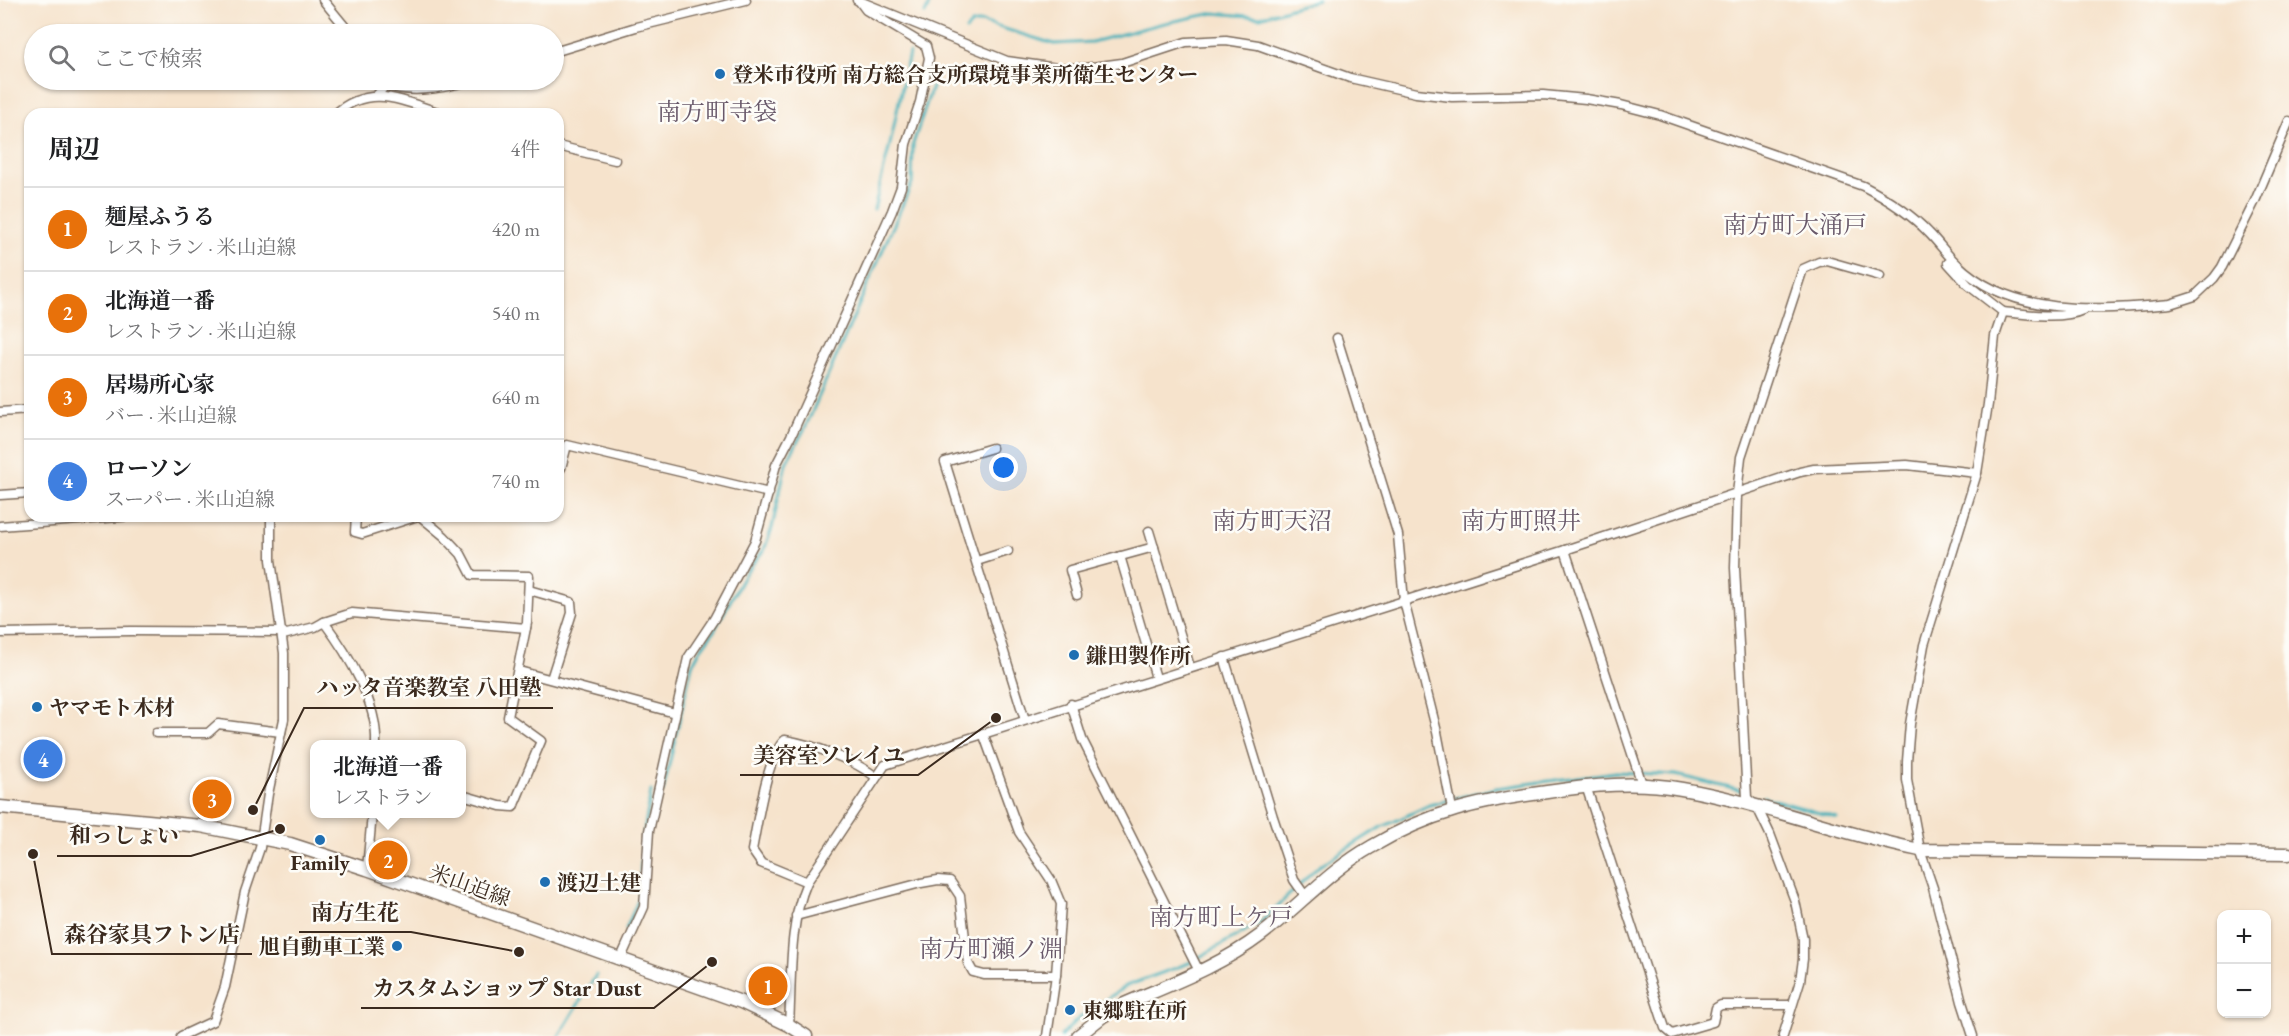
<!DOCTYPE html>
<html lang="ja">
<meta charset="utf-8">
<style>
body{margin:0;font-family:"EB Garamond","Noto Serif JP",serif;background:#f6f6f6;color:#202124}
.controls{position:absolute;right:18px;bottom:18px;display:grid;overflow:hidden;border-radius:12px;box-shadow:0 2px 4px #0004}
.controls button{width:54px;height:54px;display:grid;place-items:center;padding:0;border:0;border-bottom:2px solid #e0e0e0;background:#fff;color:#202124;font:30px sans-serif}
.you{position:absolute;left:1004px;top:468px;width:21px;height:21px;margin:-15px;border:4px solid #fff;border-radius:50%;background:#1a73e8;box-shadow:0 0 0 9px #1a73e833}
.badge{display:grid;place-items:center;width:39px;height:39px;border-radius:50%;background:#1f6fb2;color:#fff;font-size:20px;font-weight:700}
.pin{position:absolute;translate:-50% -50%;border:3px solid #fff;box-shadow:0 2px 6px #0006}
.popup{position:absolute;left:310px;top:740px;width:156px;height:78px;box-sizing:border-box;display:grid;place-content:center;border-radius:12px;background:#fff;filter:drop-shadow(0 2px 4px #0005);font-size:20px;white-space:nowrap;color:#757577}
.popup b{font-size:22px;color:#202124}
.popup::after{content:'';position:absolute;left:50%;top:100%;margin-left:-12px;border:12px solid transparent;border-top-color:#fff}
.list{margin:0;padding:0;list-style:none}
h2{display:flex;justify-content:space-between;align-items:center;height:78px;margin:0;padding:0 24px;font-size:26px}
h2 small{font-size:20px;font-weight:400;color:#757577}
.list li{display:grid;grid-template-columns:39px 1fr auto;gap:18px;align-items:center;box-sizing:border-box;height:84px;padding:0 24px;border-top:2px solid #e0e0e0}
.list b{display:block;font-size:22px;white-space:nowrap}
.list p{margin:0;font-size:20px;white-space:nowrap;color:#757577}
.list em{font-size:20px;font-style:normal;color:#757577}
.icon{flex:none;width:33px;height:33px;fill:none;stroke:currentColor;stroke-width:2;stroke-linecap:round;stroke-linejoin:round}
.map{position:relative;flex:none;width:2289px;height:1036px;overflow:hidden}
.search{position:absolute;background:#fff;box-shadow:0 2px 4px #0004;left:24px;top:24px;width:540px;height:66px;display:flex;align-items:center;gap:15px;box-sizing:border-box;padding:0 21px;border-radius:33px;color:#757577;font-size:22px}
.panel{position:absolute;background:#fff;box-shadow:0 2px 4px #0004;left:24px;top:108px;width:540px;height:414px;border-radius:18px}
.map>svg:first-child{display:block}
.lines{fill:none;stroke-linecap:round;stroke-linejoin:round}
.stream{stroke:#40b0ba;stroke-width:3}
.street-casing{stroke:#7c6b5b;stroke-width:11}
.secondary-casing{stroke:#7c6b5b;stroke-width:15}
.street{stroke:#fff;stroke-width:8}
.secondary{stroke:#fff;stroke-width:12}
.poi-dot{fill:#1f6fb2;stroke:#fdfcf7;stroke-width:2}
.labels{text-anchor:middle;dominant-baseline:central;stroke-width:5;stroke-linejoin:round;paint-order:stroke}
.poi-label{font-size:21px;font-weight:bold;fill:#3b2a1e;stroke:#fdfcf7;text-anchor:start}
.street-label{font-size:21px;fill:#3b2a1e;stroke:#fdfcf7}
.quarter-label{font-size:24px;fill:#69596a;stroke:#fdfcf7}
.leader{fill:none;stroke:#3b2a1e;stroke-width:2}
.callout-dot{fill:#3b2a1e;stroke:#fdfcf7;stroke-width:2}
.callout-label{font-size:22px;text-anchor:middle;font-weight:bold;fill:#3b2a1e;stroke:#fdfcf7;stroke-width:5;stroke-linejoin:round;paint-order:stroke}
</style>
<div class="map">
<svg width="2289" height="1036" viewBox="0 0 2289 1036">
<rect width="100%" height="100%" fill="#fdfcf7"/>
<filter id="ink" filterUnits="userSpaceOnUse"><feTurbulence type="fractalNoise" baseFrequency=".0167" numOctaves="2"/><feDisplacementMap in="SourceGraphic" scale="12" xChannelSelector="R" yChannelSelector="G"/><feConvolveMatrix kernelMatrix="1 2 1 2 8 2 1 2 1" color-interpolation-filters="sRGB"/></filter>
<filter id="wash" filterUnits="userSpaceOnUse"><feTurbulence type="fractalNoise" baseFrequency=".008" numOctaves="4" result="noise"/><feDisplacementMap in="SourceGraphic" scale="24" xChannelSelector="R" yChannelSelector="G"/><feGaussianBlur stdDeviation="1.35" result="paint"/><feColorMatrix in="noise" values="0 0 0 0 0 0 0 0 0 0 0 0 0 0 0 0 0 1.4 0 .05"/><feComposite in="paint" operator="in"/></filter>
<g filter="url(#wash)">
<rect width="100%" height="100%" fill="#f6e3cc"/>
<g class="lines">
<g class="stream">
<path d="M925 14 931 0"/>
<path d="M966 30 972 24 982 22 1054 44 1092 42 1160 24 1214 13 1260 17 1318 0"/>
<path d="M874 209 891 140 909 53"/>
<path d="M663 791 692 665 700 650 714 631 746 572 764 550 772 528 786 463 806 426 912 183 913 144 932 87"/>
<path d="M1764 797 1837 818"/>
<path d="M626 929 639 898 642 844 651 791"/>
<path d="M559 1036 596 975"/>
<path d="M1061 1036 1079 1018 1126 986 1189 963 1261 922 1319 866 1378 829 1429 805 1496 788 1616 772 1676 775 1742 791"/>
</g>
</g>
</g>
<g filter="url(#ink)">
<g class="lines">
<defs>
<g id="street">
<path d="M323 0 351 34"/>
<path d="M857 0 1007 61 1057 68H1085L1122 63 1186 42 1226 40 1258 45 1350 78 1416 93 1452 97 1543 95 1586 99 1621 105 1660 115 1863 186C1888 199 1910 213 1929 233 1939 243 1947 255 1957 264 2012 318 2099 310 2170 304L2195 296 2214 278 2222 267 2255 201 2289 121"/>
<path d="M554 52 636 27 746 0"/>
<path d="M376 96 386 85C414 95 446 87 474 80"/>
<path d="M335 114C371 82 404 102 444 114"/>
<path d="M558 146 615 160"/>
<path d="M1948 263 1968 285 2003 312 1995 336 1988 404 1977 473 1924 645 1910 724 1907 761V780L1920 850 1933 888 1962 1002 1973 1036"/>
<path d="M2003 312C2025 314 2062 320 2083 310"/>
<path d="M1337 338 1398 535 1404 601 1437 732 1452 809"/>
<path d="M0 412 30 410"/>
<path d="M992 448 945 462 1025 720"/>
<path d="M558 469 561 468 567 445 769 493"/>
<path d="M0 495 30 493"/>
<path d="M356 516 355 532 362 534 418 516"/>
<path d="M420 516 444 536 461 554 472 575 529 576 527 623 508 717 541 741 513 807 500 806 462 795"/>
<path d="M0 526 132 516"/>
<path d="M1149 531 1190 667"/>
<path d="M1565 550 1642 784"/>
<path d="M1120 556 1156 678"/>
<path d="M977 561 1008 551"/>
<path d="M529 590 571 602 572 613 551 679"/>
<path d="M1077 595 1070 570 1154 547"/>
<path d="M324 622 352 613 526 628"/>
<path d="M0 633 131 631 283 632"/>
<path d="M283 635 315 627 324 622C348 654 378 703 376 744"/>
<path d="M1224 657 1273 817 1294 880 1306 897"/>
<path d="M519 671 675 713"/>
<path d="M1071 704 1082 739 1199 971"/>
<path d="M156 733H208L218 724 281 732"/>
<path d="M983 733 1019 832 1051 880 1061 904 1056 975 1047 1036"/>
<path d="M1586 786 1665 1028 1672 1034 1713 1022 1716 1008 1721 1005H1792"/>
<path d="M367 869 372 814"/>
<path d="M807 882 761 863 752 850C757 826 767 754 785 740 814 745 854 760 876 777"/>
<path d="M796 916 921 883 938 880 950 881 960 896 968 963 973 972 984 975H1056"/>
<path d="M620 960 644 907 649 831 688 658 714 619 755 541 776 465 791 436 892 211 901 187 906 144 920 102 929 58 926 46 866 10 860 2"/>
<path d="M789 1025C792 978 788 926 807 882L885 765 1565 550 1800 472 1814 469 1907 465 1977 473"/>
<path d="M181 1036 213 1021 225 987 245 892 260 848 268 794 284 719V653L271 560V516"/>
<path d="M1783 1036 1800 981 1803 959V939L1795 901 1770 834 1757 807 1747 798 1735 568 1737 494 1741 457 1803 269 1819 262 1827 261 1880 276"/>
</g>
<g id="secondary">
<path d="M0 807 201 826 290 844 367 869 741 1002 789 1025 806 1036"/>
<path d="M1078 1036 1103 1016 1120 1006C1168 985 1219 967 1261 935 1298 907 1330 870 1371 847 1430 812 1480 801 1547 792 1592 785 1637 781 1682 789 1763 803 1839 834 1920 850L2289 854"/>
</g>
</defs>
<use href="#street" class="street-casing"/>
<use href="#secondary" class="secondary-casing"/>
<use href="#street" class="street"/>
<use href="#secondary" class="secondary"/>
</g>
</g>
<g class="poi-dot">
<circle cx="720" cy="74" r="6"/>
<circle cx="1074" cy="655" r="6"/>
<circle cx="37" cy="707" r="6"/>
<circle cx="320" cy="840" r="6"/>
<circle cx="545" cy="882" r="6"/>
<circle cx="397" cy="946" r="6"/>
<circle cx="1070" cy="1010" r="6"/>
</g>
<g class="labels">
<g class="poi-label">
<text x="732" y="74">登米市役所 南方総合支所環境事業所衛生センター</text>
<text x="1086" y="655">鎌田製作所</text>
<text x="49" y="707">ヤマモト木材</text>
<text x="320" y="862" text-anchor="middle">Family</text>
<text x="557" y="882">渡辺土建</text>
<text x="385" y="946" text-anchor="end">旭自動車工業</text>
<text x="1082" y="1010">東郷駐在所</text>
</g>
<g class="street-label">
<text transform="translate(470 885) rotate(20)">米山迫線</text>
</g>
<g class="quarter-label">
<text x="717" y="111">南方町寺袋</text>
<text x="1795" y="224">南方町大涌戸</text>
<text x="1272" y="520">南方町天沼</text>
<text x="1521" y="520">南方町照井</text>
<text x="1221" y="916">南方町上ケ戸</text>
<text x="991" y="948">南方町瀬ノ淵</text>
</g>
</g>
<path class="leader" d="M253 810L304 708H553M996 718L918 775H740M280 829L191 856H57M519 952L411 932H299M33 854L52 954H252M712 962L654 1008H361"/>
<g class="callout-dot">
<circle cx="253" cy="810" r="6"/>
<circle cx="996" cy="718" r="6"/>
<circle cx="280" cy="829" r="6"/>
<circle cx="519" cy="952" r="6"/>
<circle cx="33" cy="854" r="6"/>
<circle cx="712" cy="962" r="6"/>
</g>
<g class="callout-label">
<text x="429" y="695">ハッタ音楽教室 八田塾</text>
<text x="829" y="763">美容室ソレイユ</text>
<text x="124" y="843">和っしょい</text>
<text x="355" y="920">南方生花</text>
<text x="152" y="942">森谷家具フトン店</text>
<text x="507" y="996">カスタムショップ Star Dust</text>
</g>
</svg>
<div class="controls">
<button>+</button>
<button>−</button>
</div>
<div class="you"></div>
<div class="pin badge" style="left:768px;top:986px;background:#e8710a">1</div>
<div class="pin badge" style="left:388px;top:860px;background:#e8710a">2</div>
<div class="popup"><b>北海道一番</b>レストラン</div>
<div class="pin badge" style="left:212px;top:799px;background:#e8710a">3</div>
<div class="pin badge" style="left:43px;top:759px;background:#3f7fe0">4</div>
<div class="search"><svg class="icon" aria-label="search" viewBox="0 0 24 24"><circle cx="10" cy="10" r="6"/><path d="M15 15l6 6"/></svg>ここで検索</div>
<section class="panel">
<h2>周辺<small>4件</small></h2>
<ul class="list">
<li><span class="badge" style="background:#e8710a">1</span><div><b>麺屋ふうる</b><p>レストラン · 米山迫線</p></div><em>420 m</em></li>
<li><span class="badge" style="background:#e8710a">2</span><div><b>北海道一番</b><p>レストラン · 米山迫線</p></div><em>540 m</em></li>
<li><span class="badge" style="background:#e8710a">3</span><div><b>居場所心家</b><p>バー · 米山迫線</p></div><em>640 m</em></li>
<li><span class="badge" style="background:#3f7fe0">4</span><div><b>ローソン</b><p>スーパー · 米山迫線</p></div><em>740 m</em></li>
</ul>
</section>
</div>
